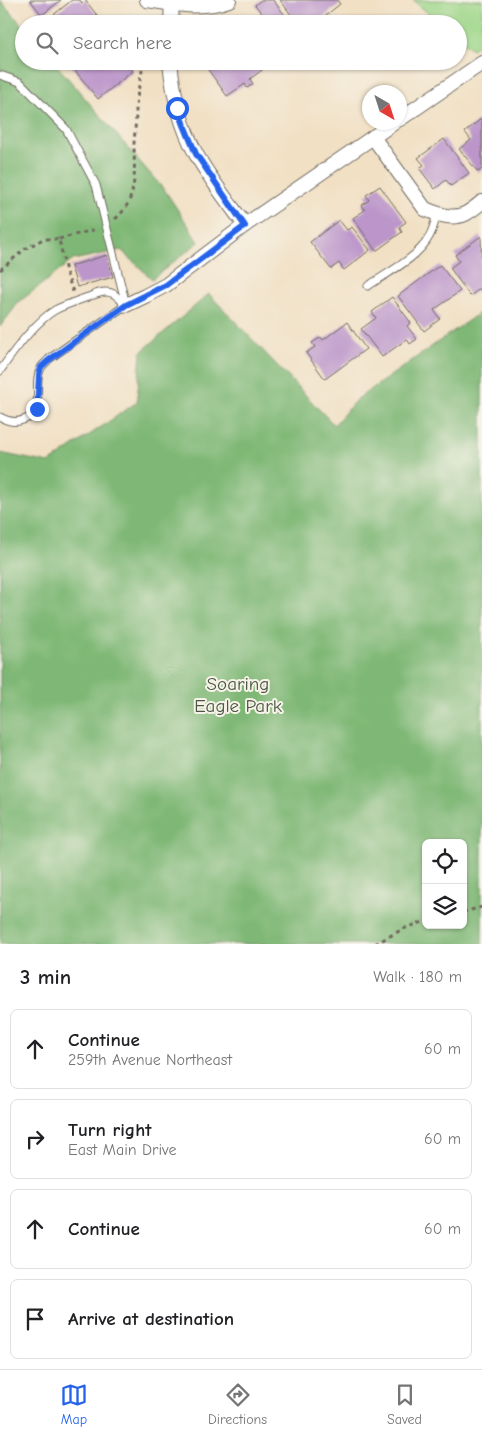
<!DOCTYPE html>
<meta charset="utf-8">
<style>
body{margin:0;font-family:"Comic Neue",sans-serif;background:#f6f6f6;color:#202124}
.controls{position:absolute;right:15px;bottom:15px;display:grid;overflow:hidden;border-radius:8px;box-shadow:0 1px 4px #0004}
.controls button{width:45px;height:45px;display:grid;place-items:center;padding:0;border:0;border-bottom:1px solid #e0e0e0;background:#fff;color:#202124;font:25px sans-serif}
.compass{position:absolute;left:362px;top:85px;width:45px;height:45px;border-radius:50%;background:#fff;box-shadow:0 1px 4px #0004;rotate:141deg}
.stop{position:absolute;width:15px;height:15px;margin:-11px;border:4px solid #2563eb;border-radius:50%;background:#fff}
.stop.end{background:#2563eb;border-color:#fff;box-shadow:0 1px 5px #0008}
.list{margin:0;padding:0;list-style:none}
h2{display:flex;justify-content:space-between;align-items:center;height:65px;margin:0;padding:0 20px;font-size:21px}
h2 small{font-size:16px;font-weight:400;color:#757577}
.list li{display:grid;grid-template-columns:32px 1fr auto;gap:15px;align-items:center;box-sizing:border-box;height:80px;margin:0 10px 10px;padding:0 10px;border:1px solid #e0e0e0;border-radius:8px}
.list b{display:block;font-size:19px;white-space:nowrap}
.list p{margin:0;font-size:16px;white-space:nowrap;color:#757577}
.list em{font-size:16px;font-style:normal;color:#757577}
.icon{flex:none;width:28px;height:28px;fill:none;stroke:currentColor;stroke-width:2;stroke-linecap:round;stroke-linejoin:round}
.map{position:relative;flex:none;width:482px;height:944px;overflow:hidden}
.search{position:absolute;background:#fff;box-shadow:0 1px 4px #0004;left:15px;right:15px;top:15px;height:55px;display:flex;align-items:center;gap:12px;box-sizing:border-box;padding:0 18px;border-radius:28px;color:#757577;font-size:19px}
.sheet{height:425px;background:#fff}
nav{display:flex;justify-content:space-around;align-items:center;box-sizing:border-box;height:70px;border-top:1px solid #e0e0e0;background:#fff;font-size:14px;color:#757577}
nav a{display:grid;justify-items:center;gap:2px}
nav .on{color:#2563eb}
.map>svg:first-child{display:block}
.green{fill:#9fd78a;stroke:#65815a}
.forest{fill:#7fb876;stroke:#557250;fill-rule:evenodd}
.building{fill:#bc96ca}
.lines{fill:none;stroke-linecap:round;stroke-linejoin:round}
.lane-casing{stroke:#706a61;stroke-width:9}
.street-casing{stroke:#706a61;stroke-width:16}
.path{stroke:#706a61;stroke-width:3;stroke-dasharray:4 4;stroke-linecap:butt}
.lane{stroke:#fff;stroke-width:7}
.street{stroke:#fff;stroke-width:14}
.route{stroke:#2563eb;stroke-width:6}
.labels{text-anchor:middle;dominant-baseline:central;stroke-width:4;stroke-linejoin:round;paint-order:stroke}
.park-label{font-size:19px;fill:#485643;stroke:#f7f3e8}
</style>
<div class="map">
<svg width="482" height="944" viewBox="0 0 482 944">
<rect width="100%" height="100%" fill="#f7f3e8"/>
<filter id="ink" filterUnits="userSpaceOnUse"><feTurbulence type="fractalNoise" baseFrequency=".02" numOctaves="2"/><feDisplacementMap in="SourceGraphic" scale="10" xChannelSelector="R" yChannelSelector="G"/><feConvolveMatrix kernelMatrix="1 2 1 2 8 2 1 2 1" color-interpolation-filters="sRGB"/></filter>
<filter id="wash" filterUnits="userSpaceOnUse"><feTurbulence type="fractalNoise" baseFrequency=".0096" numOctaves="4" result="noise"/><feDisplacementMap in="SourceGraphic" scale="20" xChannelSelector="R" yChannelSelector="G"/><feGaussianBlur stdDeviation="1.12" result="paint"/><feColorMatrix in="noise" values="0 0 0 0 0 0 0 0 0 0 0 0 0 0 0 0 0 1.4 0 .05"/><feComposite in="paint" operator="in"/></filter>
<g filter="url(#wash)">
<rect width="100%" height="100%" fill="#f1e0c4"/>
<path class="green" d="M413 0H482V42L472 49 458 38V24H441Z"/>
<g class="forest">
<path d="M0 0 24 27V61H53L166 192 199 242 152 279 121 250 73 260 19 302 0 327Z"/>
<path d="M209 294 334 425 356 400 482 311V944H0V453L49 463 137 402 141 352ZM426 843H463V925H426Z"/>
</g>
<g id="blocks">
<g class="building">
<path d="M30 0H61L42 15Z"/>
<path d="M72 0H80L82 3 85 0 104 24H51L47 20Z"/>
<path d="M261 0H273L292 24H254L264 16 255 5Z"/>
<path d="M280 0H337L340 4 315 24H298Z"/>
<path d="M71 61H125L133 71 98 99 69 63Z"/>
<path d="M207 61H256L262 70 250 79 253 84 247 88 245 84 227 96 204 64Z"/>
<path d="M482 118V169L478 172 459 149 471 140 465 132Z"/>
<path d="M444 139 469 173 451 186 446 180 435 189 419 168 424 165 418 158Z"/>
<path d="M380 186 406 222 399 227 402 232 376 251 353 218 365 210 362 205 369 200 366 195Z"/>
<path d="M339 220 347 230 352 227 370 250 344 270 339 263 331 269 310 242Z"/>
<path d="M481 236 482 287 470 296 450 268 459 261 455 255Z"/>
<path d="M107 255 113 277 77 287 71 266Z"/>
<path d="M440 265 460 291 434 310 440 319 424 331 398 296Z"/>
<path d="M392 297 411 323 407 326 417 339 410 344 407 339 382 357 361 329 376 318 372 312Z"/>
<path d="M347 322 366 349 325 379 306 353 315 347 312 343 321 337 323 340Z"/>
</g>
</g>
</g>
<g filter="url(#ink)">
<use href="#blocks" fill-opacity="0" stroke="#706a61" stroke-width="1"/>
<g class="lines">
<defs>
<g id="lane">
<path d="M0 75 20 82 66 129 96 185 126 305"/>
<path d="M368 286C387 273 418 258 429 237 433 230 435 221 437 214"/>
<path d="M0 371C13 352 35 322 55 310 65 305 77 301 88 297 96 294 106 289 114 294 118 297 122 301 125 305"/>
<path d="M0 417C7 421 15 423 23 420 48 413 31 385 41 368 42 365 47 362 49 359L126 305"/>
</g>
<g id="street">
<path d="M147 0C174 4 202 10 229 0"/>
<path d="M171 24 172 0"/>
<path d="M170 61C173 94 181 126 196 154 210 179 228 202 245 225"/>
<path d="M400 119 482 63"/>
<path d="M373 137 425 209C437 214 452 220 465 214 471 211 477 206 482 202"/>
<path d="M126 305 145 296 166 285 245 225 395 122"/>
</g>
</defs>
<use href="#lane" class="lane-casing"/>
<use href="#street" class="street-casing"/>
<g class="path">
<path d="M115 219C139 200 134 170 134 143 135 131 136 119 136 108 137 92 141 77 144 61"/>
<path d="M59 239 97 229"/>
<path d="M0 270 25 249 43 239H59L66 272 73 292"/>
<path d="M463 912 482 907"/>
<path d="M375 944 403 929 426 921"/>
</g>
<use href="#lane" class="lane"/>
<use href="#street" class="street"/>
</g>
</g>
<g class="lines" filter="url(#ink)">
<path class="route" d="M37 409 39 376 41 367 49 360 126 305 166 285 245 226 196 154 177 108"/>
</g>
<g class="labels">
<g class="park-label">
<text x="238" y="684">Soaring<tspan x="238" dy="22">Eagle Park</tspan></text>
</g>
</g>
</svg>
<div class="controls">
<button><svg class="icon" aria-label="locate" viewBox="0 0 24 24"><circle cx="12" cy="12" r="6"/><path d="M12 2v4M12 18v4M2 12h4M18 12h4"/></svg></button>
<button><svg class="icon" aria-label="layers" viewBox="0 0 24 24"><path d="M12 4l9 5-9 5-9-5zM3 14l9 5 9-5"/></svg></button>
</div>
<svg class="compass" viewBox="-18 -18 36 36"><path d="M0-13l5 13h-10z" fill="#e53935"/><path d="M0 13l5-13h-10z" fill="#757577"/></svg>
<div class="stop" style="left:177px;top:108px"></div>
<div class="stop end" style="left:37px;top:409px"></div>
<div class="search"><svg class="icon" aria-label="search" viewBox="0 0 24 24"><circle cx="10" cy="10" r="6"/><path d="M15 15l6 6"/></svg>Search here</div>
</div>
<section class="sheet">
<h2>3 min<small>Walk · 180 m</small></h2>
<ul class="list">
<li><svg class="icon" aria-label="ahead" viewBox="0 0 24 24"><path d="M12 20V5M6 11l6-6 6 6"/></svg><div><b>Continue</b><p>259th Avenue Northeast</p></div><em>60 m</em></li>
<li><svg class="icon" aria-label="right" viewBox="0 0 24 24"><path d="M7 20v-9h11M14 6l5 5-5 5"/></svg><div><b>Turn right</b><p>East Main Drive</p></div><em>60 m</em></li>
<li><svg class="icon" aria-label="ahead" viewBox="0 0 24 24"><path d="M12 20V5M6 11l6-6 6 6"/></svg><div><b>Continue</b></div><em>60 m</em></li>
<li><svg class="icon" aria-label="arrive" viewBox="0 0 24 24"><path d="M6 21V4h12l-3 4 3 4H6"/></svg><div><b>Arrive at destination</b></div></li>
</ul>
</section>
<nav>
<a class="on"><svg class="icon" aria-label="map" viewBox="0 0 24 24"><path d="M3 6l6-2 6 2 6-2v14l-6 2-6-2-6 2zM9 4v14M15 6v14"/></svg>Map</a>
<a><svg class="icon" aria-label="directions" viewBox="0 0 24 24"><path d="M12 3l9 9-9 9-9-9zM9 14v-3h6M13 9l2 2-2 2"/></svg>Directions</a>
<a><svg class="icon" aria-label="saved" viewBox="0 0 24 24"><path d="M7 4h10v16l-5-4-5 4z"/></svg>Saved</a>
</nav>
